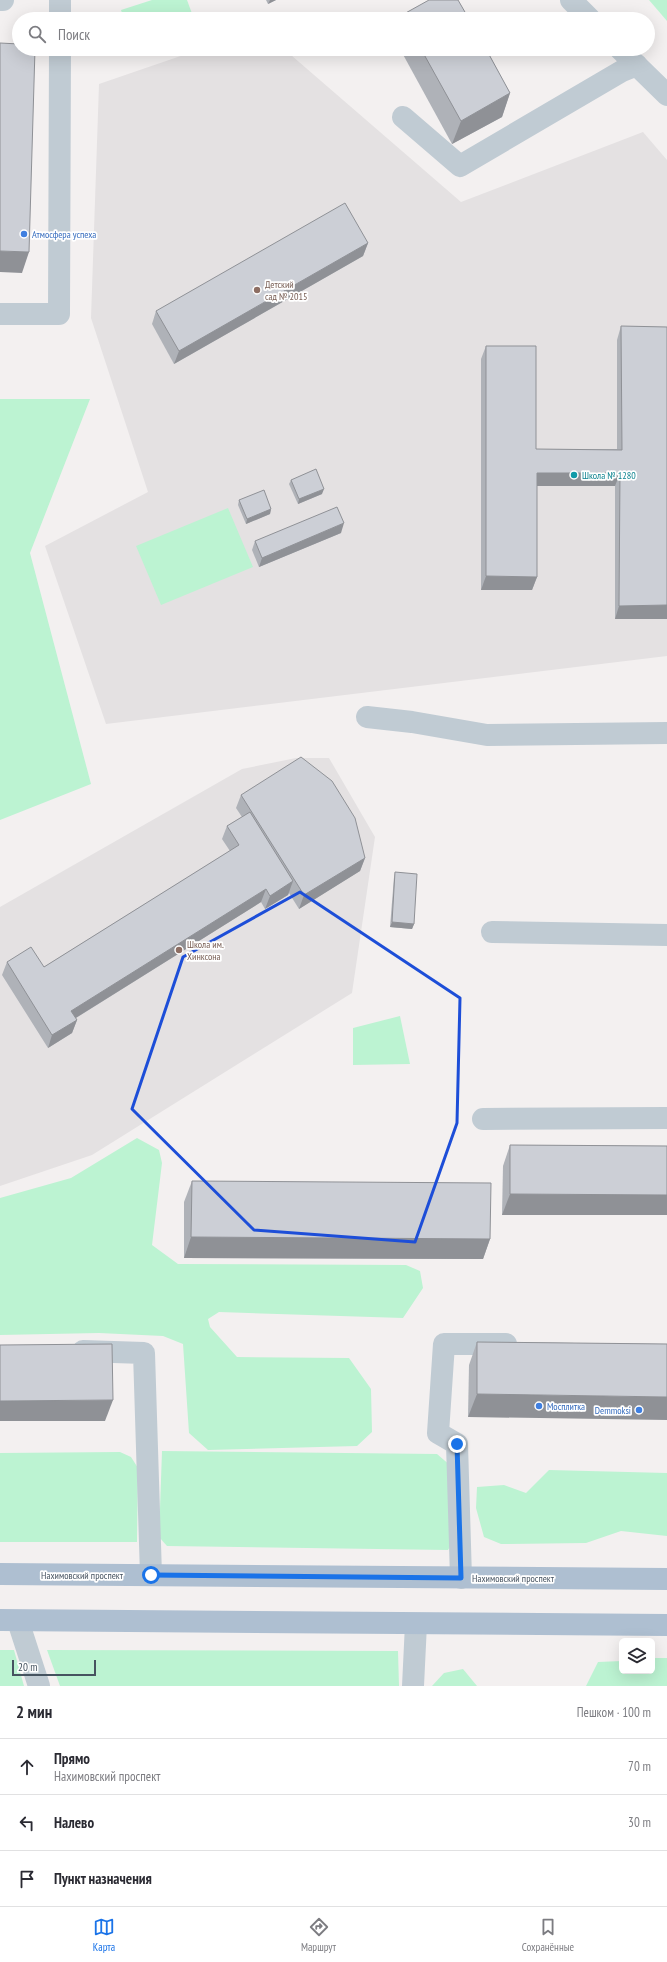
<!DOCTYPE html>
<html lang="ru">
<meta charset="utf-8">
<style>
body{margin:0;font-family:"PT Sans Narrow",sans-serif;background:#f2f2f3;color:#2b2b33}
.controls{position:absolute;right:12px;bottom:12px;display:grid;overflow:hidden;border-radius:6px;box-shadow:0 4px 16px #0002}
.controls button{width:36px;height:36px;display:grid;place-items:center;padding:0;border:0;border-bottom:1px solid #e1e1e2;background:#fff;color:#2b2b33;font:20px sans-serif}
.scale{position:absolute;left:12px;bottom:10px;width:84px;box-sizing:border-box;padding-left:4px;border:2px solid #465360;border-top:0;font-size:11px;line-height:14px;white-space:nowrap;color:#465360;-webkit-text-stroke:3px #fff;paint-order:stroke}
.stop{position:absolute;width:12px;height:12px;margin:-9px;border:3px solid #1a73e8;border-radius:50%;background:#fff}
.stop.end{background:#1a73e8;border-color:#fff;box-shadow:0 1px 4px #0008}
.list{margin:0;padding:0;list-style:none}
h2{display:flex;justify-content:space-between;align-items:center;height:52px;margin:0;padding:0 16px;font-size:17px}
h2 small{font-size:13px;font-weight:400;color:#7c7c81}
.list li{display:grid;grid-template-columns:26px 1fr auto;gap:12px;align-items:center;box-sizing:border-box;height:56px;padding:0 16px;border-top:1px solid #e1e1e2}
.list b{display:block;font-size:15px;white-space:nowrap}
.list p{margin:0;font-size:13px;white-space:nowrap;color:#7c7c81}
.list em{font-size:13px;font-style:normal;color:#7c7c81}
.icon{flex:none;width:22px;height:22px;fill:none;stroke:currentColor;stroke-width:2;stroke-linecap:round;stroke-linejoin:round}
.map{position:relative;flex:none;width:667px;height:1686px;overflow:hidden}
.search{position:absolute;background:#fff;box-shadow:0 4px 16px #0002;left:12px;right:12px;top:12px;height:44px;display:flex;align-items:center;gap:10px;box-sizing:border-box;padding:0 14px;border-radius:22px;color:#7c7c81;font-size:15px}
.sheet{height:220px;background:#fff}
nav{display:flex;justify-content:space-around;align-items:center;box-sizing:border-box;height:56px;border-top:1px solid #e1e1e2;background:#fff;font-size:11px;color:#7c7c81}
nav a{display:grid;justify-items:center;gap:2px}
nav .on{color:#1a73e8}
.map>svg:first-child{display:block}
.education{fill:#e4e1e2}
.green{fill:#bcf3d2}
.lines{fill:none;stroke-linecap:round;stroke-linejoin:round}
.minor{stroke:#c0cbd3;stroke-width:22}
.major{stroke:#aebfd1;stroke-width:22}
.wall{fill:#afb2b8}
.shaded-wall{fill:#8f9196}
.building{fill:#cccfd6;stroke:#8f9196}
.route{stroke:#1a73e8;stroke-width:5}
.marked{fill:none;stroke:#1d4ed8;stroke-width:3;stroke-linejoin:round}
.shop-dot{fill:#3f7fe0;stroke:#fff;stroke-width:1.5}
.education-dot{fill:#8d6e63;stroke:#fff;stroke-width:1.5}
.culture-dot{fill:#0f9aa8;stroke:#fff;stroke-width:1.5}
.labels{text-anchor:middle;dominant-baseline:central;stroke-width:3.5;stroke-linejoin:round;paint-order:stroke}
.shop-label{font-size:10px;fill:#366cbe;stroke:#fff;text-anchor:start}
.education-label{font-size:10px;fill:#785e54;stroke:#fff;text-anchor:start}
.culture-label{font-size:10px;fill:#0d838f;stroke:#fff;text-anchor:start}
.street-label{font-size:10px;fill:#465360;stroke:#fff}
</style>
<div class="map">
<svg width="667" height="1686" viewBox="0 0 667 1686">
<rect width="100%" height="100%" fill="#f3f0f0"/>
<g class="education">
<path d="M201 49H284L461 202 643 132 667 160V656L106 724 45 546 148 492 91 318 99 84Z"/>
<path d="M296 758H329L375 837 352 993 92 1155 0 1186V907L242 769Z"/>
</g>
<g class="green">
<path d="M152 0H187L194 19H124L121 10Z"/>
<path d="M649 0H667V21Z"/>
<path d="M0 399H90L30 553 91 784 0 820Z"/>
<path d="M228 508 253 567 161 605 136 546Z"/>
<path d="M400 1016 410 1064 353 1065V1028Z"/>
<path d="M137 1138 159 1150 162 1163 152 1245 178 1264 406 1265 420 1271 423 1288 403 1318 219 1312 208 1319 210 1327 237 1357 349 1358 371 1389 372 1432 357 1446 208 1450 189 1433 183 1344 163 1336 99 1333 0 1335V1198L71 1178Z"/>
<path d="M162 1451 437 1454 451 1466 455 1539 448 1550 167 1546 159 1537Z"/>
<path d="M120 1452 131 1457 138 1468 137 1542H0V1453Z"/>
<path d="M549 1470 667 1473V1536L621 1531 586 1543 501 1544 484 1537 476 1508 477 1487 504 1485 526 1493Z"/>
<path d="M0 1650H14L24 1686H0Z"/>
<path d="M47 1650 398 1651 399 1686H60Z"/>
<path d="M652 1658H667V1686H586L598 1662 622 1661V1671H652Z"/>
<path d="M463 1669 477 1686H432L444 1673Z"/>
</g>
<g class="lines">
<g class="minor">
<path d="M0 0H3"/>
<path d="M60 0V19"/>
<path d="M571 0 590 19"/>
<path d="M620 49 667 95"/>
<path d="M403 117 460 166 622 71 637 65"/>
<path d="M0 314H59L60 49"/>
<path d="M367 717 412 722 487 735 667 733"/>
<path d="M492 932 667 935"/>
<path d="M483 1119 667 1118"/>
<path d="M83 1351 144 1353 151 1575"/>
<path d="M461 1578 457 1444 438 1433 444 1344H506"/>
<path d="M18 1621 39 1686"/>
<path d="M413 1686 416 1624"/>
</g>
<g class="major">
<path d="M0 1574 667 1579"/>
<path d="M0 1620 667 1625"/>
</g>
</g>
<g class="wall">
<path d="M266 0H276L268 4Z"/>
<path d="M402 15 469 19H401Z"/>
<path d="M400 49H486L510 93 502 117 452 144Z"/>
<path d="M368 243 363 256 174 364 152 324 156 311Z"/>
<path d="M621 326 667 327V619H615V486H537V577L532 590H481V359L486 346 536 449H617V340Z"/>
<path d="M291 480 322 494 298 504 289 484Z"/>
<path d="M239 500 271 509 270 514 246 524 238 505Z"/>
<path d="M341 533 259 567 252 550 255 541Z"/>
<path d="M241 795 365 858 360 871 299 909 289 893 288 895 265 909 261 902 76 1018 77 1020 72 1033 48 1048 2 975 7 962 44 967 230 851 222 839 227 826 242 817 236 808Z"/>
<path d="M395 872 414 924 412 929 390 927 394 877Z"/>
<path d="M510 1145 667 1146V1215H502L503 1166Z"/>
<path d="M192 1181 490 1239 483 1259 184 1258V1202Z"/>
<path d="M477 1342 667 1344 468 1417 469 1365Z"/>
</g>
<g class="shaded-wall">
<path d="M270 0H276L268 4Z"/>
<path d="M510 93 502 117 452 144 461 121Z"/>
<path d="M368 243 363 256 174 364 179 351Z"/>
<path d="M0 251 29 252 22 273 0 272Z"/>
<path d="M537 473H620L615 486H532Z"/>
<path d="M324 489 322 494 298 504 299 499Z"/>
<path d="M271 509 270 514 246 524 247 519Z"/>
<path d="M344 523 341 533 259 567 262 558Z"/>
<path d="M486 576 537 577 532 590H481Z"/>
<path d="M667 605V619H615L619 606Z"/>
<path d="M365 858 360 871 299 909 304 895Z"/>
<path d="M293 881 288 895 265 909 270 896Z"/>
<path d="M266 889 261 902 66 1024 71 1011Z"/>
<path d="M392 922 414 924 412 929 390 927Z"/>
<path d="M77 1020 72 1033 48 1048 52 1035Z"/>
<path d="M510 1194 667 1195V1215H502Z"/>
<path d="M191 1237 490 1239 483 1259 184 1258Z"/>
<path d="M477 1394 667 1397V1420L468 1417Z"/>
<path d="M113 1400 105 1421H0V1401Z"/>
</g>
<g class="building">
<path d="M429 0H458L469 19H404L402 15Z"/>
<path d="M0 43 19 44V49H35L29 252 0 251Z"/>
<path d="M421 49H486L510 93 461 121Z"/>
<path d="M345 203 368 243 179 351 156 311Z"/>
<path d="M621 326 667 327V605L619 606 620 473H537V577L486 576V346H536V449L622 450Z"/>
<path d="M316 469 324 489 299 499 291 480Z"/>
<path d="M264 490 271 509 247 519 239 500Z"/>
<path d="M337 507 344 523 262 558 255 541Z"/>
<path d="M301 757 332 781 355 818 365 858 304 895 241 795Z"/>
<path d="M250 812 293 881 270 896 266 889 71 1011 77 1020 52 1035 7 962 31 947 44 967 239 845 227 826Z"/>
<path d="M395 872 417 874 414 924 392 922Z"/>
<path d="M510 1145 667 1146V1195L510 1194Z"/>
<path d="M192 1181 491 1183 490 1239 191 1237Z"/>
<path d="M477 1342 667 1344V1397L477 1394Z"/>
<path d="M112 1344 113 1400 0 1401V1345Z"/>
</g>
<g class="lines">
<path class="route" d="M151 1575 461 1578 457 1444"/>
</g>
<path class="marked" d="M300 892 460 998 457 1123 415 1242 254 1230 132 1109 183 957Z"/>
<g class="shop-dot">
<circle cx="24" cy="234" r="4"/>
<circle cx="539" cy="1406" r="4"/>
<circle cx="639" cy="1410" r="4"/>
</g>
<g class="education-dot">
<circle cx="257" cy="290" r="4"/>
<circle cx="179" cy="950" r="4"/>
</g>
<circle class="culture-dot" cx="574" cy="475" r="4"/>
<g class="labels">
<g class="shop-label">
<text x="32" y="234">Атмосфера успеха</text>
<text x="547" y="1406">Мосплитка</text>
<text x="631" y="1410" text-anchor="end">Demmoksi</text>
</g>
<g class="education-label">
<text x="265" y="284">Детский<tspan x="265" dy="12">сад № 2015</tspan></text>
<text x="187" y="944">Школа им.<tspan x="187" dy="12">Хинксона</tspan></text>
</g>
<g class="culture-label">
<text x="582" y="475">Школа № 1280</text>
</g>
<g class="street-label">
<text x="82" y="1575">Нахимовский проспект</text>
<text x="513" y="1578">Нахимовский проспект</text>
</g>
</g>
</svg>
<div class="controls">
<button><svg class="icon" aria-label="layers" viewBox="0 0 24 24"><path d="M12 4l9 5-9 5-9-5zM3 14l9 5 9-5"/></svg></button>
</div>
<div class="scale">20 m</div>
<div class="stop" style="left:151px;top:1575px"></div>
<div class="stop end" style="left:457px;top:1444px"></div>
<div class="search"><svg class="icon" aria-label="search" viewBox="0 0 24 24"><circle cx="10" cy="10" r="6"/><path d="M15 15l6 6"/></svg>Поиск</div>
</div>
<section class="sheet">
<h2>2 мин<small>Пешком · 100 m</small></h2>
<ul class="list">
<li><svg class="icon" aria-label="ahead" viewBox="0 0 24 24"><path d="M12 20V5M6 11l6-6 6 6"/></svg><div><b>Прямо</b><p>Нахимовский проспект</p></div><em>70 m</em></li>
<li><svg class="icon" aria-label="left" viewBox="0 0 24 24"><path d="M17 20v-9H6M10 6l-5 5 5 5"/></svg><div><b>Налево</b></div><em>30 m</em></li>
<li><svg class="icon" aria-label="arrive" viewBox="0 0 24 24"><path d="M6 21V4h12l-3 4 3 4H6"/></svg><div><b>Пункт назначения</b></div></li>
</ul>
</section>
<nav>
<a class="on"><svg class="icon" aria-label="map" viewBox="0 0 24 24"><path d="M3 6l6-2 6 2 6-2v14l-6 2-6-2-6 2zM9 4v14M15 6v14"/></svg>Карта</a>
<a><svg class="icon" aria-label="directions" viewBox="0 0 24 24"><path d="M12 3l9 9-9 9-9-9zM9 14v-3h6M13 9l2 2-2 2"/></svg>Маршрут</a>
<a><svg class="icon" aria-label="saved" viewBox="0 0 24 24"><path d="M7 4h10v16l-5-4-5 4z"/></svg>Сохранённые</a>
</nav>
